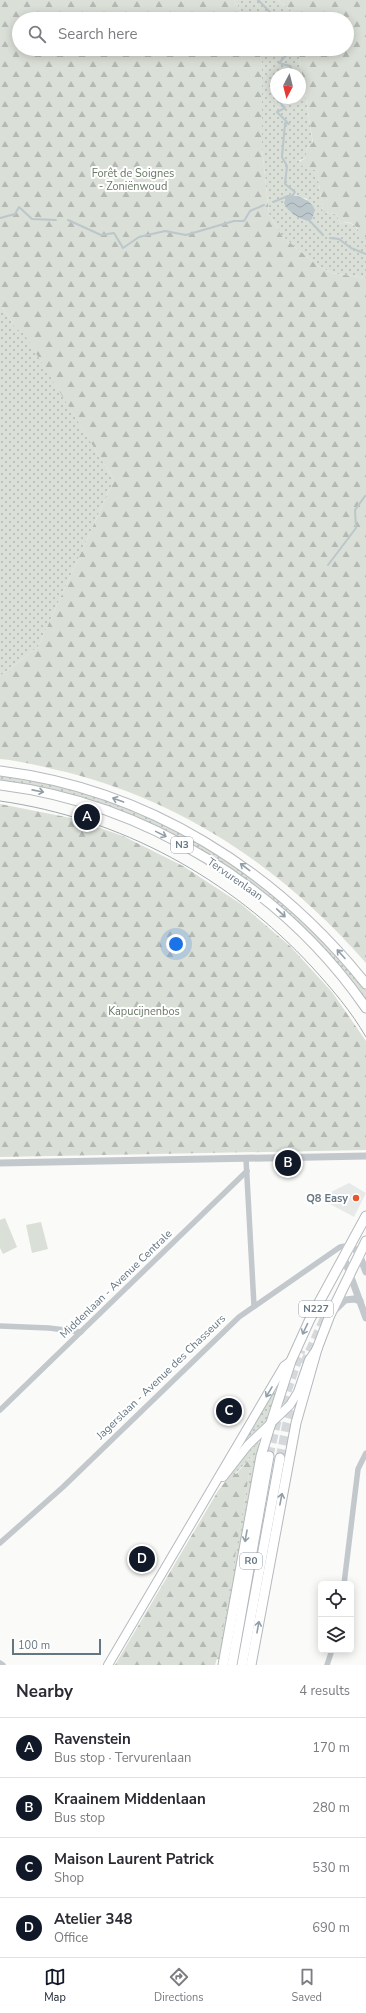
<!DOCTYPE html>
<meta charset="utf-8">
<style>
body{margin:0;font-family:"Nunito Sans",sans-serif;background:#f2f2f3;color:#2b2b33}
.controls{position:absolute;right:12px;bottom:12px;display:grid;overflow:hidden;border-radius:6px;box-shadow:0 2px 10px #0003}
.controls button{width:36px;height:36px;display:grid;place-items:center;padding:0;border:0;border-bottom:1px solid #e1e1e2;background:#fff;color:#2b2b33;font:20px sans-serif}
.compass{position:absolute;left:270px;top:68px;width:36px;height:36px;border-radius:50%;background:#fff;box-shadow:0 2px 10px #0003;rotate:187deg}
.scale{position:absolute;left:12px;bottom:10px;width:89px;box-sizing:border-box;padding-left:4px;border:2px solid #657683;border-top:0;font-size:11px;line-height:14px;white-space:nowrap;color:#657683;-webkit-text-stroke:3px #fff;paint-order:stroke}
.you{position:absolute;left:176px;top:944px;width:14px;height:14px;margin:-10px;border:3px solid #fff;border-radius:50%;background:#1a73e8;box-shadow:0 0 0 6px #1a73e833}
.badge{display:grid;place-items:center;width:26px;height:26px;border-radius:50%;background:#111827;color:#fff;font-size:13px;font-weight:700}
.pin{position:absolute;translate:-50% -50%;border:2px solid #fff;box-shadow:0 1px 4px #0006}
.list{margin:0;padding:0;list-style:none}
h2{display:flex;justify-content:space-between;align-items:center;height:52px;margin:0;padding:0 16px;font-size:17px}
h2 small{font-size:13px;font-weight:400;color:#7c7c81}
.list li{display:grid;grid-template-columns:26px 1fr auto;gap:12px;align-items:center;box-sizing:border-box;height:60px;padding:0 16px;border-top:1px solid #e1e1e2}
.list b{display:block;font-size:15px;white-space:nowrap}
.list p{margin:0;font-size:13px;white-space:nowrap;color:#7c7c81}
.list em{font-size:13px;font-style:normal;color:#7c7c81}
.icon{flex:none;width:22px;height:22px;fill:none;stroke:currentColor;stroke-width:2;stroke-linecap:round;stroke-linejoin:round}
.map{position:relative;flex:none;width:366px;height:1665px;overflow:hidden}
.search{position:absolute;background:#fff;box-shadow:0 2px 10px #0003;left:12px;right:12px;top:12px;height:44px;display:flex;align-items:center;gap:10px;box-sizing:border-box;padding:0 14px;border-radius:22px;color:#7c7c81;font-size:15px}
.sheet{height:292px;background:#fff}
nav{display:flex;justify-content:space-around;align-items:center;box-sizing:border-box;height:56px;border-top:1px solid #e1e1e2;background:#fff;font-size:11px;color:#7c7c81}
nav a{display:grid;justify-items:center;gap:2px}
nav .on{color:#111827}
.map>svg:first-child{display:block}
.built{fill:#e8e9e9}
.grass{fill:url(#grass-dots);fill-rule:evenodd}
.forest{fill:url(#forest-firs)}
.garden{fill:#dadfd7}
.water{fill:url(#water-waves)}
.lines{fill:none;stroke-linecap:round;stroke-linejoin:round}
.stream{stroke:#bbc7cb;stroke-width:2}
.trunk-tunnel{stroke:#d5d9db;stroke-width:9;stroke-dasharray:9 4.5;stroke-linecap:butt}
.secondary-casing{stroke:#b3babf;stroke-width:10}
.primary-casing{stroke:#b5babe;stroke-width:11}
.trunk-casing{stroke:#b4b9bd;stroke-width:11}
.minor{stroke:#c3c8cc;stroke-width:5.5}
.tertiary{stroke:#c3c8cc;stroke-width:7}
.secondary{stroke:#fff;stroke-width:8}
.primary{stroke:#fff;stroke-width:9}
.trunk{stroke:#fff;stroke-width:9}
.tram{stroke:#a2aab0;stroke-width:1}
.oneway{stroke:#939fa8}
.poi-dot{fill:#e4572e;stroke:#fff;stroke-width:1.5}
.labels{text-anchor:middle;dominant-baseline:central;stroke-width:4;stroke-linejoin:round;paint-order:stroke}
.shield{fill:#fff;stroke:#939fa8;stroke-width:1}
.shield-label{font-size:10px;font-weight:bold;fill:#657683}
.park-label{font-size:11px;fill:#687a64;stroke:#fff}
.street-label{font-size:11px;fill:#657683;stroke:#fff}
.poi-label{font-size:11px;font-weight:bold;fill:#657683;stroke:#fff;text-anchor:end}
</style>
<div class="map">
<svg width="366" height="1665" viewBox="0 0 366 1665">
<defs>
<pattern id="grass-dots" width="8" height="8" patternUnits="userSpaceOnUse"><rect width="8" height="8" fill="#dadfd7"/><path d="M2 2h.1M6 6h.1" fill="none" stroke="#b4b9b4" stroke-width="1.8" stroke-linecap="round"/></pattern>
<pattern id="forest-firs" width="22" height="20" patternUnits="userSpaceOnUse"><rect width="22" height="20" fill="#dadfd7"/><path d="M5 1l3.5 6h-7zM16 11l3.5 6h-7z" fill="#b4b9b4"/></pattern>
<pattern id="water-waves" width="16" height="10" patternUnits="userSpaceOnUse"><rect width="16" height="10" fill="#bbc7cb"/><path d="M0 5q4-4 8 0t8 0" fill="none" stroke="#9ca6aa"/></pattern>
</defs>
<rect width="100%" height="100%" fill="#fafaf8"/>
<path class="built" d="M349 1183 366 1193 354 1217 319 1198Z"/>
<g class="grass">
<path d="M234 0H278L293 12 294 19H246Z"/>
<path d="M259 49H298L313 144H310L306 152V157L299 161 307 168 317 170 323 212 336 214 341 224C352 218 359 232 366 238V278L332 273 318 266 282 236 269 214 262 147V65ZM276 74H300V98H276ZM295 195 307 199 303 219 290 211Z"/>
<path d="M0 304 14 325 15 331 21 328 114 480 38 647 0 676Z"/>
<path d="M0 775C21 779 42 781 62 787 184 820 286 889 364 988L366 991V1001L350 980 250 884 209 855 170 834 0 781Z"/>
<path d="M273 1391H275L276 1393 267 1422 241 1448Z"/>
<path d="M258 1442 260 1445 221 1659H217L252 1456 235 1474H231L244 1456Z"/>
</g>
<g class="forest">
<path d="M0 0H234L246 19H19V49H259L262 65V147L269 214 282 236 318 266 332 273 366 278V963C286 871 185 802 66 772 44 767 22 761 0 759V676L38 647 114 480 21 329 15 331 13 327 14 325 0 304Z"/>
<path d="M278 0H366V238L358 234V229C353 224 348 220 341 224L336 214 323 212 317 170 305 168 298 163 306 157V152L310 144 313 143 298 49H347V19H294L293 12Z"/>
<path d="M0 804 71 818 123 836 183 866 241 904 290 946 332 992 366 1041V1150L0 1157Z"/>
<path d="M252 1456 219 1652 215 1665H115L218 1491 231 1474H236Z"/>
</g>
<g class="garden">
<path d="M5 1218 17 1247 3 1254 0 1248V1220Z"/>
<path d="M41 1222 48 1249 32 1253 26 1225Z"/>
</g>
<path class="water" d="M287 195C299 195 310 199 315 210L312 219 308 221C300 219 287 212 284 203Z"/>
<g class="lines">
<g class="stream">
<path d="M258 0 270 12 268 19"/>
<path d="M287 49 291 50 279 63 290 66 294 74"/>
<path d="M276 98 285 108 277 112 289 124 285 123 282 157 287 166 285 184 295 192 292 196"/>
<path d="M273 202 288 196"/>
<path d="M0 218 15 214 19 207 32 219 56 220"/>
<path d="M308 219 323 235"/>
<path d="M68 220 101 235 114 233 123 248 139 237 165 231 186 235 234 221H244L250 211 264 205"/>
<path d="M330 238 339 239 351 248 366 254"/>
<path d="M328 565 356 528 355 510 365 496"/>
</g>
<g class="trunk-tunnel">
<path d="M304 1364 325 1317"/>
<path d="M269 1456 277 1421 301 1350"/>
<path d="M280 1458 287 1423 294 1400"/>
</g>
<defs>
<g id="secondary">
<path d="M223 1477 248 1445 290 1405 298 1392 309 1360 316 1350"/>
<path d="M108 1665 284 1366 291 1361"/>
</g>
<g id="primary">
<path d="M0 771C147 789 275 870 366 984"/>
<path d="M0 785C145 803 283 888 366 1008"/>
<path d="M317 1349 330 1315 366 1241"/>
<path d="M270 1426 291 1361 310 1319 366 1216"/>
</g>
<g id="trunk">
<path d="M223 1665 261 1456 270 1426"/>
<path d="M232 1665 269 1456"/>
<path d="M242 1665 280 1458"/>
<path d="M251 1665 296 1423 317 1349"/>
</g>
</defs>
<use href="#secondary" class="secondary-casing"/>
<use href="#primary" class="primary-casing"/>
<use href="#trunk" class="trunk-casing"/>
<g class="minor">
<path d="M246 1159 254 1306"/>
<path d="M0 1326 49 1328 81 1332"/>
<path d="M0 1410 247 1171"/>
<path d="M0 1543 63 1487 239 1317 340 1247 351 1245"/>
<path d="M344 1584 358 1469 366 1453"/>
<path d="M0 1663 3 1665"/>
<path d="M327 1665 332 1650"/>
</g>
<g class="tertiary">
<path d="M0 1163 366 1156"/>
<path d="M351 1245 359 1254 366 1272"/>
<path d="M344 1258 366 1318"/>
<path d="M336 1309 345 1300 354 1299 360 1301"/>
</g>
<use href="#secondary" class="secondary"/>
<use href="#primary" class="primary"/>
<use href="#trunk" class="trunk"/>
<path class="tram" d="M0 801C120 818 230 878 312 967 332 989 351 1011 366 1037"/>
</g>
<defs><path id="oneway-shaft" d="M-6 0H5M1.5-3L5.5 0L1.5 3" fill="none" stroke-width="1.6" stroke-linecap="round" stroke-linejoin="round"/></defs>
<g class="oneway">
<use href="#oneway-shaft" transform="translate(38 791) rotate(11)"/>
<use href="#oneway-shaft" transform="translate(118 800) rotate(-160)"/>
<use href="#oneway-shaft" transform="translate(161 834) rotate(26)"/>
<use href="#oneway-shaft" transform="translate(245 867) rotate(-143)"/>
<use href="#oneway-shaft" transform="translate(281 913) rotate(43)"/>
<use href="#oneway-shaft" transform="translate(341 954) rotate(-132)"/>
<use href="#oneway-shaft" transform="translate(305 1329) rotate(115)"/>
<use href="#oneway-shaft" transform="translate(269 1392) rotate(121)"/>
<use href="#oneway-shaft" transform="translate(281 1499) rotate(-79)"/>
<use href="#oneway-shaft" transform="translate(246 1536) rotate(100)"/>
<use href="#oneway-shaft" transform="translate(258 1627) rotate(-80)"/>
</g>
<circle class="poi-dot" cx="356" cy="1198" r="4"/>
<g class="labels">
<g class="shield">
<rect x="171" y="837" width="22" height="16" rx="3"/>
<rect x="299" y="1301" width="34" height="16" rx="3"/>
<rect x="240" y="1553" width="22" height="16" rx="3"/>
</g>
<g class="shield-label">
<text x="182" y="845">N3</text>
<text x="316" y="1309">N227</text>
<text x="251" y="1561">R0</text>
</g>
<g class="park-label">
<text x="133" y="173">Forêt de Soignes<tspan x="133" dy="13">- Zoniënwoud</tspan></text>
<text x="144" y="1011">Kapucijnenbos</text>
</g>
<g class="street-label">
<text transform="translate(235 879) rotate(35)">Tervurenlaan</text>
<text transform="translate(116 1284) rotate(-44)">Middenlaan - Avenue Centrale</text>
<text transform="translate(161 1377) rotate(-44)">Jagerslaan - Avenue des Chasseurs</text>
</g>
<g class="poi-label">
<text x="348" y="1198">Q8 Easy</text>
</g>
</g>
</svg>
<div class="controls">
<button><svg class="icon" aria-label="locate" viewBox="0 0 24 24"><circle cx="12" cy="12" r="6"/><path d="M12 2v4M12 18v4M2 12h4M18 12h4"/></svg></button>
<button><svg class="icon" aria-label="layers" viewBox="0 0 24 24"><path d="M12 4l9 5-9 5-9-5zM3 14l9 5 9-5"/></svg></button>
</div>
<svg class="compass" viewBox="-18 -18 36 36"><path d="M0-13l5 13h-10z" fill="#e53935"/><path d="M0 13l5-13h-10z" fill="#7c7c81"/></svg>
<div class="scale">100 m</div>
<div class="you"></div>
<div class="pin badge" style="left:87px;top:817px">A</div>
<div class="pin badge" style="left:288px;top:1163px">B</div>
<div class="pin badge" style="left:229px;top:1411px">C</div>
<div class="pin badge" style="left:142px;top:1559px">D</div>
<div class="search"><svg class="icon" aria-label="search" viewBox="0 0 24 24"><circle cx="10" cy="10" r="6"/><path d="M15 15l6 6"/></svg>Search here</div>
</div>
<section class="sheet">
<h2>Nearby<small>4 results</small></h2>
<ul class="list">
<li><span class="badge">A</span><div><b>Ravenstein</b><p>Bus stop · Tervurenlaan</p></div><em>170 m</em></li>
<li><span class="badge">B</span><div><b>Kraainem Middenlaan</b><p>Bus stop</p></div><em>280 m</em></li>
<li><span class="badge">C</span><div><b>Maison Laurent Patrick</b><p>Shop</p></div><em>530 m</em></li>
<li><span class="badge">D</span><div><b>Atelier 348</b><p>Office</p></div><em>690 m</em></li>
</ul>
</section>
<nav>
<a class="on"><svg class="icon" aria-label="map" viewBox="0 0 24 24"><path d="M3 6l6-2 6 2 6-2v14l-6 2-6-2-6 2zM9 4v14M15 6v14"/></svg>Map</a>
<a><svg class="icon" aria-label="directions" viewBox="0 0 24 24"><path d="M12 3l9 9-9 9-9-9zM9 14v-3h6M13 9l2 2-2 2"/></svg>Directions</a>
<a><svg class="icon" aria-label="saved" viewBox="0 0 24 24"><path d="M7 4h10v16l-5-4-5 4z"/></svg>Saved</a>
</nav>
